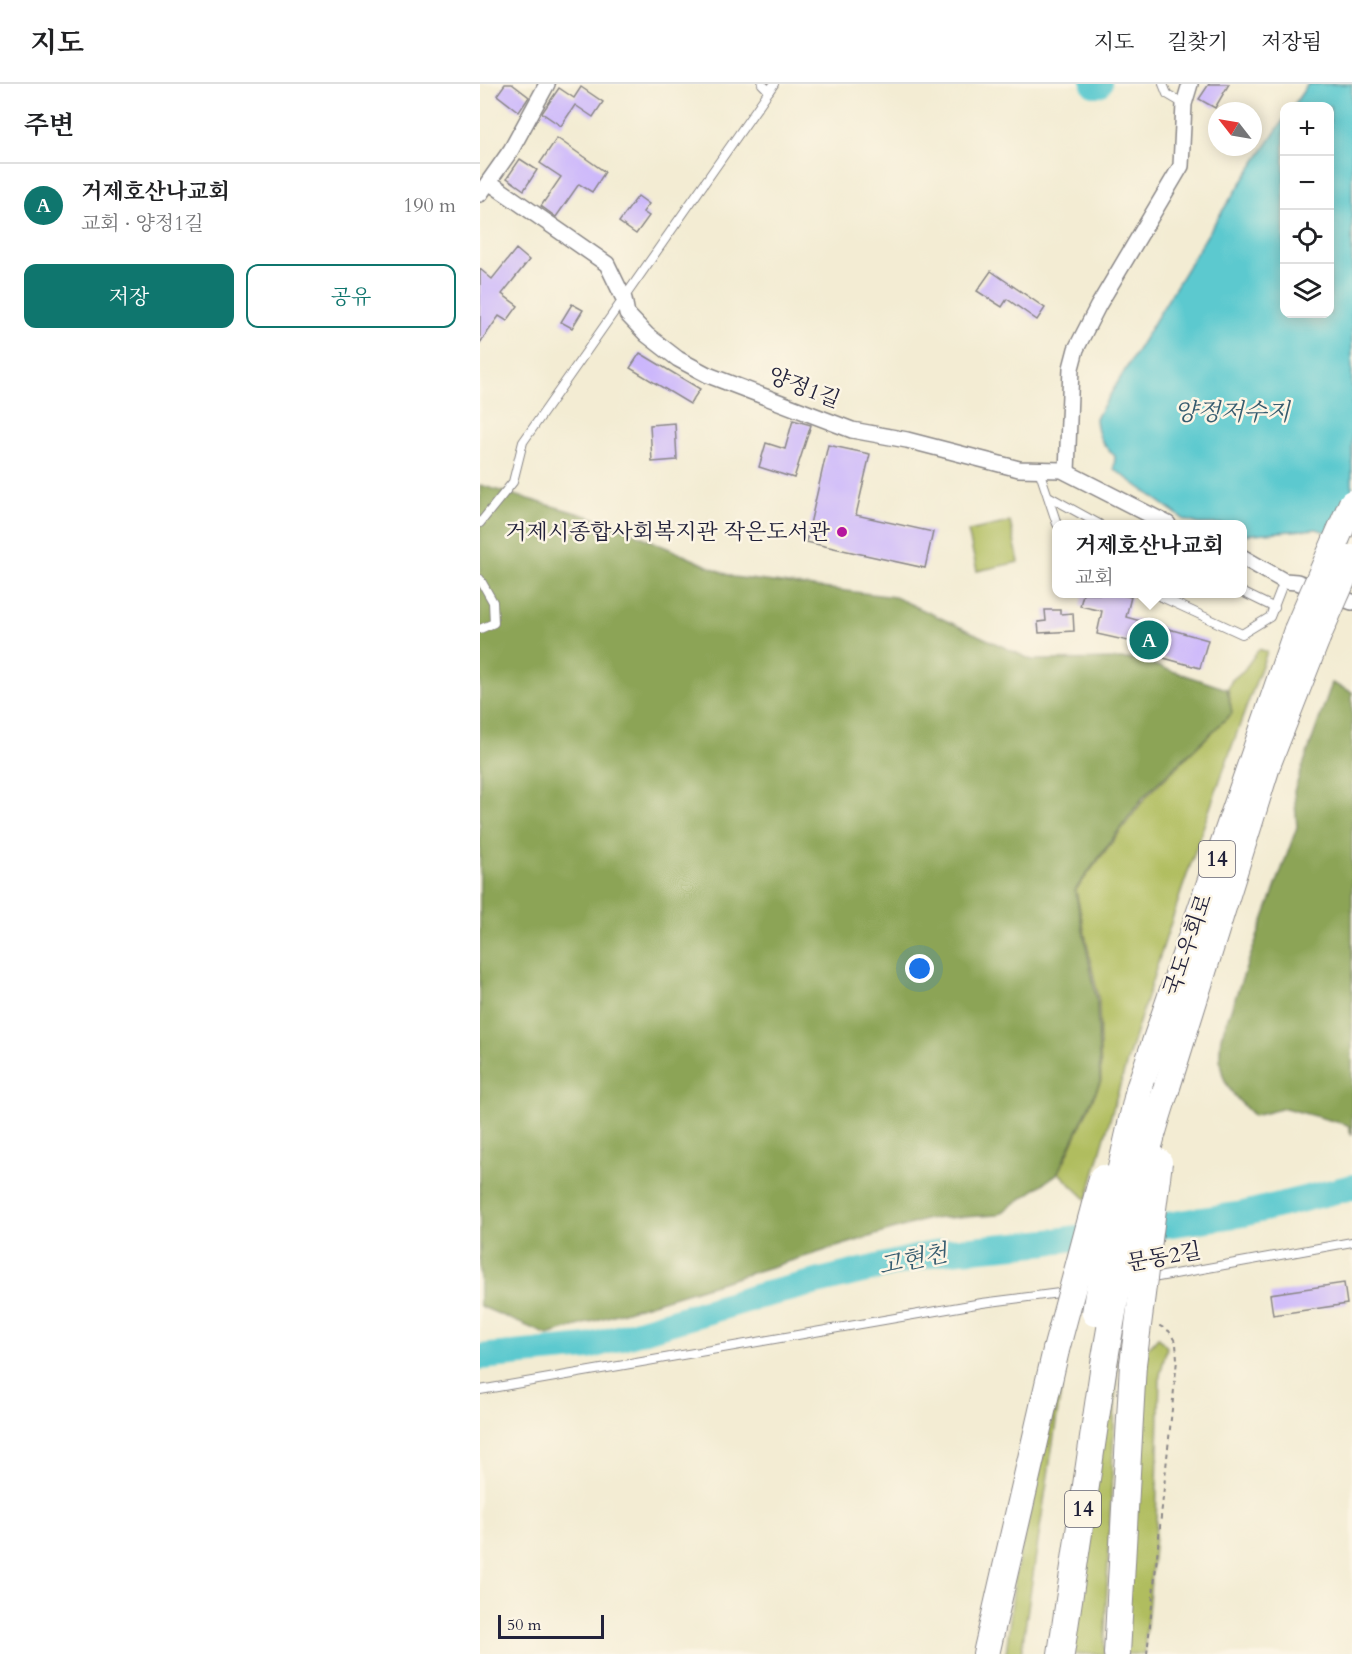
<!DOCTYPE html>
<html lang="ko">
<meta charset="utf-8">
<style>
body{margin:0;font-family:Cardo,"Noto Serif KR",serif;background:#f2f2f2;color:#202124}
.controls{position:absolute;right:18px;top:18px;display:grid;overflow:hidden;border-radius:12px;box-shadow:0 3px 15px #0003}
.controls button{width:54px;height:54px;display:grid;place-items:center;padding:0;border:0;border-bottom:2px solid #e0e0e0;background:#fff;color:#202124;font:30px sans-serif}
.compass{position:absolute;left:728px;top:18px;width:54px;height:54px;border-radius:50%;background:#fff;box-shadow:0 3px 15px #0003;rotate:301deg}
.scale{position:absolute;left:18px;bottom:15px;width:106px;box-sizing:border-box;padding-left:6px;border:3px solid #22223b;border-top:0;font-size:16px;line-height:21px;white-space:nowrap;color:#22223b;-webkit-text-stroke:4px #fcf5e5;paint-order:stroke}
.you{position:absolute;left:440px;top:885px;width:21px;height:21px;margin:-15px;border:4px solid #fff;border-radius:50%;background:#1a73e8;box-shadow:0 0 0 9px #1a73e833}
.badge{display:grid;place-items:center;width:39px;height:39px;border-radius:50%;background:#0f766e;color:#fff;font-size:20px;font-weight:700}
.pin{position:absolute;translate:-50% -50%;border:3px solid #fff;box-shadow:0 2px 6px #0006}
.popup{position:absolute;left:572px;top:436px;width:195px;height:78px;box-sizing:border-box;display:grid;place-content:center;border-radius:12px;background:#fff;filter:drop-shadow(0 2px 4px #0005);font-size:20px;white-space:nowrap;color:#757577}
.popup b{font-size:22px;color:#202124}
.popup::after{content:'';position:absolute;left:50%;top:100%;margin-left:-12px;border:12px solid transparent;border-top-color:#fff}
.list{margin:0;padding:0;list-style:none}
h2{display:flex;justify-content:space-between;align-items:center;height:78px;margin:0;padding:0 24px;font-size:26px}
h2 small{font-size:20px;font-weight:400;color:#757577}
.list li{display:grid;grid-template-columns:39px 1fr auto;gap:18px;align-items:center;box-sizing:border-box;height:84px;padding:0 24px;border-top:2px solid #e0e0e0}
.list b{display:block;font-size:22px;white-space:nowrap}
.list p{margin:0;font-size:20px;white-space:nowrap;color:#757577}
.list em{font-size:20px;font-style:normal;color:#757577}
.actions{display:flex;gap:12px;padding:18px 24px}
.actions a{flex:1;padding:14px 0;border:2px solid #0f766e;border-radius:12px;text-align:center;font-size:21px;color:#0f766e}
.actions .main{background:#0f766e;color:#fff}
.icon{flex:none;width:33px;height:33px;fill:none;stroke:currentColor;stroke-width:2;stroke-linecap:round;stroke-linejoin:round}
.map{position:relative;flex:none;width:872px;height:1570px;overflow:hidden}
header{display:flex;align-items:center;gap:36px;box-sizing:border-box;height:84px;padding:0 30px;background:#fff;border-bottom:2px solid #e0e0e0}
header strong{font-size:28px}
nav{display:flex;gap:33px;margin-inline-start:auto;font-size:21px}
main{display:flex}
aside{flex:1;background:#fff}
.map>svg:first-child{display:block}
.green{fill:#b0bd5f;stroke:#69704d;stroke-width:1.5}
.forest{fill:#8ca456;stroke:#576348;stroke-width:1.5}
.water{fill:#5bc9cf;stroke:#3e7685;stroke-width:1.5}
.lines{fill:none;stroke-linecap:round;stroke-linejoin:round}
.river{stroke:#5bc9cf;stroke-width:26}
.building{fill:#cbb6fc}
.service-casing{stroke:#8a8787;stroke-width:10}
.minor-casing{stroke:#8a8787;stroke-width:18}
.trunk-casing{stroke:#8a8787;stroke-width:28}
.path{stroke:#8a8787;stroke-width:2;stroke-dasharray:4.5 4.5;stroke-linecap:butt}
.service{stroke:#fff;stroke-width:8}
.minor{stroke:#fff;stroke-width:15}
.trunk{stroke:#fff;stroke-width:26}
.trunk-bridge-casing{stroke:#8a8787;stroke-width:28;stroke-linecap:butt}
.trunk-bridge{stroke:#fff;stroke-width:26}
.poi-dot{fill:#b5179e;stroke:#fcf5e5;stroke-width:2}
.labels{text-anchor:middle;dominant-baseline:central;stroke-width:5;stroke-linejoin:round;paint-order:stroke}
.shield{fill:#fcf5e5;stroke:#63616e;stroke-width:1.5}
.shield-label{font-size:21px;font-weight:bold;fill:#22223b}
.street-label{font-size:22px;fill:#22223b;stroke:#fcf5e5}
.poi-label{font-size:22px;fill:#22223b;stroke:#fcf5e5;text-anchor:end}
.water-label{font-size:24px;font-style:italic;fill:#365c6f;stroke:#fcf5e5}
</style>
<header>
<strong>지도</strong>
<nav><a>지도</a><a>길찾기</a><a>저장됨</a></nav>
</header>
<main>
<aside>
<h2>주변<small></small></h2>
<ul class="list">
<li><span class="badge">A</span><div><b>거제호산나교회</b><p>교회 · 양정1길</p></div><em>190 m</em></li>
</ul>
<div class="actions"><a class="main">저장</a><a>공유</a></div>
</aside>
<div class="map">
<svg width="872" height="1570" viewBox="0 0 872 1570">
<rect width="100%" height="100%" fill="#fcf5e5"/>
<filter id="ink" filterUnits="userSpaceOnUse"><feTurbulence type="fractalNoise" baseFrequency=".0167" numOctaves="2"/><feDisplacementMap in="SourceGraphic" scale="12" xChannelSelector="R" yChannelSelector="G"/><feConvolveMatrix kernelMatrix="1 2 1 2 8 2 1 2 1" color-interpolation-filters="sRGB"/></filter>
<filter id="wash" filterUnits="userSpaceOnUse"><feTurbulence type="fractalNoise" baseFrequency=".008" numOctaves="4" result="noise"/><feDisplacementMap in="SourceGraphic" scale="24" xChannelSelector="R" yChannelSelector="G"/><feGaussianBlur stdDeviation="1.35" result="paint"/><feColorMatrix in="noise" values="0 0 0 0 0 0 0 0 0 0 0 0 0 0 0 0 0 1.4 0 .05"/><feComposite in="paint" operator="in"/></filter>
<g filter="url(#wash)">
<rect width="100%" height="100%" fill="#f3ecd3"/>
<g class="green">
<path d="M530 438 539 478 497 487 488 447Z"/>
<path d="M779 565 787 568C719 747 658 931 607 1116L579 1089 621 997 619 917 596 806 666 713 752 629 748 604 752 596 764 586Z"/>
<path d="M678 1253 687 1263 680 1291 676 1442 664 1570H644L663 1270Z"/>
<path d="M637 1276 624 1570H587Z"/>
<path d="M585 1279 541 1570H526L535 1491Z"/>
</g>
<g class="forest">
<path d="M0 401 131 439 253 493 415 513 552 576 656 575 747 605 752 629 664 712 595 806 617 918 620 998 577 1090 518 1131 448 1135 68 1251 0 1222Z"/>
<path d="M852 599 872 608V1052L868 1041 805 1024 774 1032C747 1006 736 993 741 953L817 743 814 707Z"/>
</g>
<path class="water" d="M828 0H872V458L837 445 762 451V440H719L705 436 634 385 635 372C622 361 617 352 616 334L737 135 804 35V230H850V22H813Z"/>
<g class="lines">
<g class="river">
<path d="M614 0H619"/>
<path d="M0 1273 108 1263 279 1212 460 1168 568 1158 763 1130 872 1103"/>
</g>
</g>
<g id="blocks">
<g class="building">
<path d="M25 0H32L49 13 39 28 17 11Z"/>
<path d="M729 0H749L735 24 719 15Z"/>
<path d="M101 3 123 18 113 33 95 21 81 42 62 29 79 4 94 14Z"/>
<path d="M77 54 125 88 112 108 99 100 76 133 61 122 81 93 60 79Z"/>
<path d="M40 75 57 86 44 106 27 94Z"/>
<path d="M158 112 169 120 163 128 169 132 156 150 139 138Z"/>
<path d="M36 165 49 176 22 210 38 222 27 237 19 232 0 259V185L12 195Z"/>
<path d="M511 187 565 224 557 236 527 215 522 223 497 207Z"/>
<path d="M92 220 103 226 92 244 81 238Z"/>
<path d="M160 269 220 305 210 320 150 284Z"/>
<path d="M313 336 331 341 314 394 279 383 286 359 305 365Z"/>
<path d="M195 339 197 376 172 378 170 341Z"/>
<path d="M348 361 390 370 376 431 453 448 445 484 326 458Z"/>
<path d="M603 510H637L651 513 646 533 728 556 720 584 651 565 653 558 617 550 622 527 600 522Z"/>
<path d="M565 526H580V530L593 529 594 547 559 549 558 538 566 537Z"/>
<path d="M864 1199 867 1220 793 1231 790 1210Z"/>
</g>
</g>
</g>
<g filter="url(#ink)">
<use href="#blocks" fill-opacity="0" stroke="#8a8787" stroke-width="1.5"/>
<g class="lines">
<defs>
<g id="service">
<path d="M282 0 289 7 294 0"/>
<path d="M683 0 687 10 704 20"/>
<path d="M559 386 577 440"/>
<path d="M568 412 619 440"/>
<path d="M0 439 33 398 43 358 289 7"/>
<path d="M0 495 13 518 14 539 0 545"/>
<path d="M762 508 795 524"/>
<path d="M675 510 762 550 790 533 804 497"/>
<path d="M667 1195 872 1158"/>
<path d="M0 1306 502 1219 587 1208"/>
</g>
<g id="minor">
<path d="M9 98 127 180 144 215 147 230 167 251 198 275 228 291 372 346 427 356 539 385 582 386 688 440"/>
<path d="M0 110 31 66 67 0"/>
<path d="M587 388 591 284 596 265 618 222 701 82 704 20 710 0"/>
<path d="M762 473 804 497 817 498 872 518"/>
</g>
<g id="trunk">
<path d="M687 1003 788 679 837 554"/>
<path d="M659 1005 817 546"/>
<path d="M506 1570 576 1266"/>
<path d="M581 1570 624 1280"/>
<path d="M637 1570 653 1280"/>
</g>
</defs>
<use href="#service" class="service-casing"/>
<use href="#minor" class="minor-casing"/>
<use href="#trunk" class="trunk-casing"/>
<path class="path" d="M667 1570 697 1276 696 1259 689 1247 678 1241"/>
<use href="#service" class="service"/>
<use href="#minor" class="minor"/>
<use href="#trunk" class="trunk"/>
<defs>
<g id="trunk-bridge">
<path d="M817 546 872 419"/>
<path d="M837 554 872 474"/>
<path d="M615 1229 631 1128 659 1005"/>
<path d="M576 1266 622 1094"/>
<path d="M624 1280C640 1186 656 1094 687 1003"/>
<path d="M653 1280 679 1078"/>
</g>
</defs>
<use href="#trunk-bridge" class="trunk-bridge-casing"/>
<use href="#trunk-bridge" class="trunk-bridge"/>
</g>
</g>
<circle class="poi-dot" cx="362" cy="448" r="6"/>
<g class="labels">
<g class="shield">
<rect x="719" y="757" width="36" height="36" rx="4.5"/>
<rect x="585" y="1407" width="36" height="36" rx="4.5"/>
</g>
<g class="shield-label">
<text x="737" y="775">14</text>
<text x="603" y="1425">14</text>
</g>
<g class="street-label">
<text transform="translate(324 304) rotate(21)">양정1길</text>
<text transform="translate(708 861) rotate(-71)">국도우회로</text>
<text transform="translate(684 1173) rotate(-10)">문동2길</text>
</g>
<g class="poi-label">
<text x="350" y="448">거제시종합사회복지관 작은도서관</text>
</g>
<g class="water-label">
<text x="752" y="328">양정저수지</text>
<text transform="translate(433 1176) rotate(-12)">고현천</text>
</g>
</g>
</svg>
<div class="controls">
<button>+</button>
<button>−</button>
<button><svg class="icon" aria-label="locate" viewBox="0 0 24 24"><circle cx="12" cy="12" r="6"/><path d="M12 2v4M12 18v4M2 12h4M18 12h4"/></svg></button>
<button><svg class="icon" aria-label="layers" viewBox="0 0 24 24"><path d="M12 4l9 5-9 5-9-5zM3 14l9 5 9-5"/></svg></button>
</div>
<svg class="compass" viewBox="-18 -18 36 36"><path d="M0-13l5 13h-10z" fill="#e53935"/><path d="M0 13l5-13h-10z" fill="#757577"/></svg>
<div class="scale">50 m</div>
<div class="you"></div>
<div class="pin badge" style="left:669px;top:556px">A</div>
<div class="popup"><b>거제호산나교회</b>교회</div>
</div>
</main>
